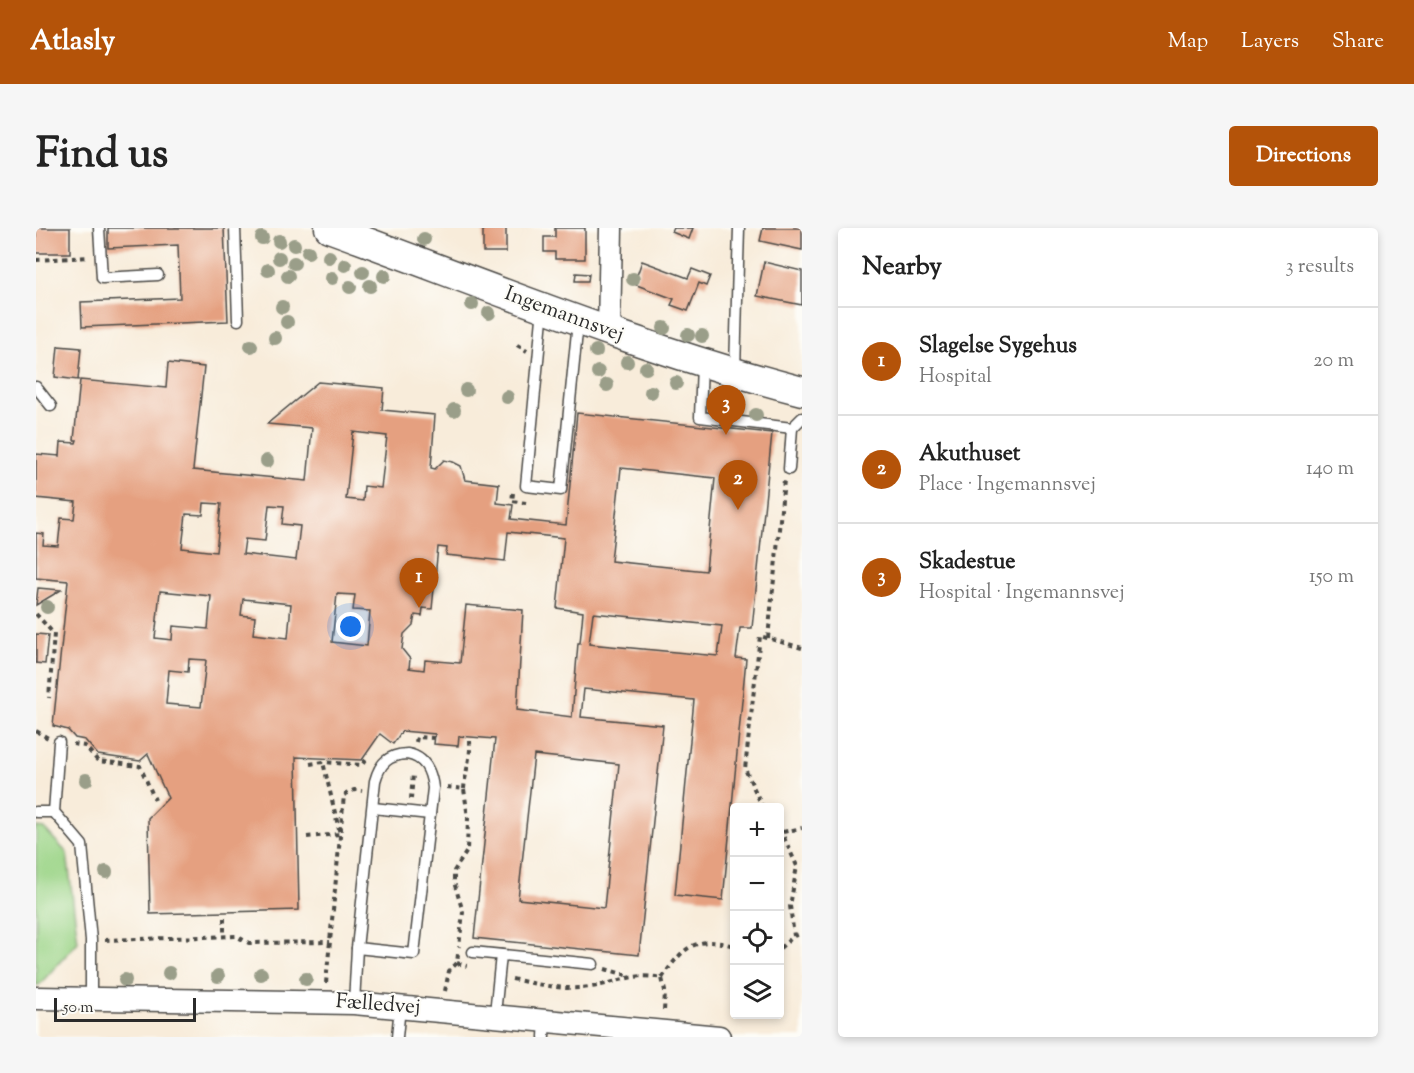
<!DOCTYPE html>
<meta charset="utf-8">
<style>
body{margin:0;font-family:"Sorts Mill Goudy",serif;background:#f6f6f6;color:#222}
.controls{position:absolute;right:18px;bottom:18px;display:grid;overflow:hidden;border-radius:6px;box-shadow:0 3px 9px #0003}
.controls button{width:54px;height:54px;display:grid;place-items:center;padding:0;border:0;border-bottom:2px solid #e0e0e0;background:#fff;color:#222;font:30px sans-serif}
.scale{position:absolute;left:18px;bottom:15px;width:142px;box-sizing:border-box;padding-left:6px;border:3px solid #2b2b2b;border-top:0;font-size:16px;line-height:21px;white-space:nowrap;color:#2b2b2b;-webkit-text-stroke:4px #fdfcf7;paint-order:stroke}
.you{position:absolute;left:315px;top:399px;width:21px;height:21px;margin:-15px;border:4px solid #fff;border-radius:50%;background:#1a73e8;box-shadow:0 0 0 9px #1a73e833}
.badge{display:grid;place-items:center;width:39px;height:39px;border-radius:50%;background:#b45309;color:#fff;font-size:20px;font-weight:700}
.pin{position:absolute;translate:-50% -50px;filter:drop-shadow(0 2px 3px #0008)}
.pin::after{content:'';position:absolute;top:32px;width:21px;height:18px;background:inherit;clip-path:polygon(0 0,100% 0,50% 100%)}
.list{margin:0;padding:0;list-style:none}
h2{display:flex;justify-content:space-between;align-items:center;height:78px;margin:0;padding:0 24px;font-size:26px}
h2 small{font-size:20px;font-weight:400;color:#767676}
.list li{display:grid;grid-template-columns:39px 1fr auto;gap:18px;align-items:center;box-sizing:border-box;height:108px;padding:0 24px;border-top:2px solid #e0e0e0}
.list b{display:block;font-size:22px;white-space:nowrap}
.list p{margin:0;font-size:20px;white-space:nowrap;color:#767676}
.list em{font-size:20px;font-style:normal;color:#767676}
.icon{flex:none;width:33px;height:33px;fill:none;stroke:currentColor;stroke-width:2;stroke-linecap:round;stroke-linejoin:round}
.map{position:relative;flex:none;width:766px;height:809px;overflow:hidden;border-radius:6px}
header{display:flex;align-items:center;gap:36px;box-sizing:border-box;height:84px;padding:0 30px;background:#b45309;color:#fff}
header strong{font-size:28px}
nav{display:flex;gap:33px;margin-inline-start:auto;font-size:21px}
.intro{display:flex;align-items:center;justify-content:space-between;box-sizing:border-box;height:144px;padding:0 36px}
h1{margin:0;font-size:42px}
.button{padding:15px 27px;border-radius:6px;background:#b45309;color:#fff;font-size:21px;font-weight:700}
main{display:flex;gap:36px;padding:0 36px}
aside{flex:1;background:#fff;border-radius:6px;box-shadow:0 3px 9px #0003}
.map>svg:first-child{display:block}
.green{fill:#9bd487;stroke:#638059;stroke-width:1.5}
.building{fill:#e5a080;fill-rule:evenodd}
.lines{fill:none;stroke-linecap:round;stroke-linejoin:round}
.service-casing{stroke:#4a4845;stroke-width:13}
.minor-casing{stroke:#4a4845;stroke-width:25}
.tertiary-casing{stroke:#4a4845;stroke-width:31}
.path{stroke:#4a4845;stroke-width:4;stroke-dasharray:4.5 4.5;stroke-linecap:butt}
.service{stroke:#fff;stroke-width:10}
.minor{stroke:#fff;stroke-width:22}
.tertiary{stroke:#fff;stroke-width:28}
.tree{fill:#9a9e89}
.labels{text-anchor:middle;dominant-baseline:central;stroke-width:4.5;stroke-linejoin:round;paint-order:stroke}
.street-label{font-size:21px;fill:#2b2b2b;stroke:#fdfcf7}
</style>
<header>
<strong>Atlasly</strong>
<nav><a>Map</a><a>Layers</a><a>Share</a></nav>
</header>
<div class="intro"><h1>Find us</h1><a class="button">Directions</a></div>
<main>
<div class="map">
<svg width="766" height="809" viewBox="0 0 766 809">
<rect width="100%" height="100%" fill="#fdfcf7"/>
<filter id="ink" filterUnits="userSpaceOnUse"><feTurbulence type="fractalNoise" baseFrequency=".0167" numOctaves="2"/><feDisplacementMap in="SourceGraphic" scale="12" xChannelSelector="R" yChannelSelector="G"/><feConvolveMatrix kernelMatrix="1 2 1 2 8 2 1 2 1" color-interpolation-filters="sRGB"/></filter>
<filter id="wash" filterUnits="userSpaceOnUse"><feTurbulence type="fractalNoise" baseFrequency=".008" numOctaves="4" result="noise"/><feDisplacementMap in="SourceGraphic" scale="24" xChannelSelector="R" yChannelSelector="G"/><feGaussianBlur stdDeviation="1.35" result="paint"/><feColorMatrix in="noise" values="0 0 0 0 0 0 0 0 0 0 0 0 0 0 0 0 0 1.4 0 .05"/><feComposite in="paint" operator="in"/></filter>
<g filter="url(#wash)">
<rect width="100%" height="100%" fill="#f8ecda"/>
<path class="green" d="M0 599 8 600 31 625 42 714 3 757H0Z"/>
<g id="blocks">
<g class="building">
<rect x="0" y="0" width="34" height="25"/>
<path d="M72 0H188L192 93 46 99 45 74 144 70 142 17 72 20Z"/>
<rect x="447" y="0" width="23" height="24"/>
<path d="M519 0H549V31H519V24H508V9H519Z"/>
<path d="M638 0H657L653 11 636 4Z"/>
<path d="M727 0H766V22L724 13Z"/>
<path d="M606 33 652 50 656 41 674 48 670 58 663 55 652 83 635 77 638 71 598 56Z"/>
<path d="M728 34 766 43V77L721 68Z"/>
<path d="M540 45 553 46 552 53H539Z"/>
<path d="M22 118 45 120 42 152 19 149Z"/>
<path d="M132 135 168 139 157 242 271 253 276 200 231 196 282 154 348 160 346 182 399 187 395 240 399 241 408 232 417 234 425 238 429 252 463 256 461 275 477 277 475 291 530 297 541 185 736 205 716 400H704L700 430 710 431 687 672 639 667 658 472 548 461 545 489 627 497 603 727 438 710 459 511 423 508 422 518 398 516 399 506 366 503 357 516 344 506 326 532 260 529 263 682 114 686 112 590 132 570 112 526 104 533 62 527 49 512 39 510 32 502 17 498 32 353 0 350V305L8 306 7 317 22 318 25 290 38 291 40 274 0 270V226L24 228 25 214 40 215 41 212H38L44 152 130 160ZM317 204 351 208 345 260 328 258 327 273 310 271ZM585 240 679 250 670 343 575 333ZM168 275 185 276 180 324 146 320 150 286 167 287ZM233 277 248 278 246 296 264 298 260 332 207 326 209 311 229 313ZM472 304 528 310 521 380 547 384 544 415H542L536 489 481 482 487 382 430 377 424 435 389 432 388 442 373 440 374 431 366 421 368 406 377 397 379 387 386 388 387 380 396 381 402 319 411 320 410 327 469 333ZM124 363 175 368 172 401 137 398 136 412 119 410ZM301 366 319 367 317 382 334 383 331 418 296 414ZM207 371 255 376 252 410 217 406 219 389 205 387ZM557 385 686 398 682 428 553 416ZM153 431 170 432 165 479 130 476 133 442 152 444ZM498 527 583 536 568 680 482 671Z"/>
<path d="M2 360 25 362 0 377Z"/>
<path d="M0 406 12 407 9 436 0 435Z"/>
</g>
</g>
</g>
<g filter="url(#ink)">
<use href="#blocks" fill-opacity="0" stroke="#4a4845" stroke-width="1.5"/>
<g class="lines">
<defs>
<g id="service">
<path d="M63 0 66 50 122 47"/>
<path d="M199 0 202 92"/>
<path d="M507 80 490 258 525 262 542 94"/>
<path d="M666 136 664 189 756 200 766 190"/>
<path d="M699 142 703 0"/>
<path d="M0 159 15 178"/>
<path d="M753 241 756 200"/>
<path d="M23 514 18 584 46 617 55 712V769"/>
<path d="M371 526C389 529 395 543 397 560L378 726 321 720 339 553C344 535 352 527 371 526Z"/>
<path d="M337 580 394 586"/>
<path d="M0 584H18"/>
<path d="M437 724 557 736"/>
<path d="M318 775 321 720"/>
<path d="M459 786 465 727"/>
<path d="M361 809 364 779"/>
<path d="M508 809 509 791"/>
</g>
<g id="minor">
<path d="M573 104 575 0"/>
<path d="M0 770 318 775 683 809"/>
</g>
<path id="tertiary" d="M293 0C450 57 604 121 766 163"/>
</defs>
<use href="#service" class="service-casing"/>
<use href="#minor" class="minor-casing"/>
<use href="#tertiary" class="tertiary-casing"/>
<g class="path">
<path d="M0 32 53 29"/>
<path d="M481 117 491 123"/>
<path d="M477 265 476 273 490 275"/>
<path d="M0 386 18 406 13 470"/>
<path d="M732 410 748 252"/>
<path d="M0 503 12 510"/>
<path d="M380 514 381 509 399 510"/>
<path d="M37 516 49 518 62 533 104 538 119 572"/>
<path d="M274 536 287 534 326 537 332 529"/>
<path d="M411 559 428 561 432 590 431 623 418 643V654L427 684 423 719"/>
<path d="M428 561C429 544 435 531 434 513"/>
<path d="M375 571 377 546"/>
<path d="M727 580 709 541 724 408 766 420"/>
<path d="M744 601 761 638 754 678 758 708"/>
<path d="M747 604 766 600"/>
<path d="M271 609 304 606 287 534"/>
<path d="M188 690V708"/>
<path d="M69 712 200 708 213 715 294 714"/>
<path d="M744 720 758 708 766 705"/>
<path d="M421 735 431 738"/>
<path d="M569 741 594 748"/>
<path d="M626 750C647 719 660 707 698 718"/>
<path d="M476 751C501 756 528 763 554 759 584 755 593 744 626 750L629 763 628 784"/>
<path d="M290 755 308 567 318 562 326 563"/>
<path d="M409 763 413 743 421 735 422 726"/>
</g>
<use href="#service" class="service"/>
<use href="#minor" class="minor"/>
<use href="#tertiary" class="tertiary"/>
</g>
<g class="tree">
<circle cx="226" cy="10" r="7"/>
<circle cx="388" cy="11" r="7"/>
<circle cx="243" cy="13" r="7"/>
<circle cx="258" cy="17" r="7"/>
<circle cx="272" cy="24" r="7"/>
<circle cx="293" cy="29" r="7"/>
<circle cx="243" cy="30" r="7"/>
<circle cx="258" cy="35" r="7"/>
<circle cx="309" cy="37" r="7"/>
<circle cx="232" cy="42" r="7"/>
<circle cx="327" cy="44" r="7"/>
<circle cx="252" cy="48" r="7"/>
<circle cx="348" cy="48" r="7"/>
<circle cx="296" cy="50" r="7"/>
<circle cx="597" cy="51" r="7"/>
<circle cx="334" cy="58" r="7"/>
<circle cx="314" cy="59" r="7"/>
<circle cx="436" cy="76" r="7"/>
<circle cx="246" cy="79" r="7"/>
<circle cx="453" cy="85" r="7"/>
<circle cx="251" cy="94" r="7"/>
<circle cx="628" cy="100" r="7"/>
<circle cx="652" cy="107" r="7"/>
<circle cx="666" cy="108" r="7"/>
<circle cx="239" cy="110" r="7"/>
<circle cx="215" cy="118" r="7"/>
<circle cx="560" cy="123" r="7"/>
<circle cx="591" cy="134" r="7"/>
<circle cx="610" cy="140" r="7"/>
<circle cx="562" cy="144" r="7"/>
<circle cx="640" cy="155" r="7"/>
<circle cx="571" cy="157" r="7"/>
<circle cx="430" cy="162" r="7"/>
<circle cx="615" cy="164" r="7"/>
<circle cx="471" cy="169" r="7"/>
<circle cx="418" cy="182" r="7"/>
<circle cx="720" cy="187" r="7"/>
<circle cx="231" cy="233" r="7"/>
<circle cx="11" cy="379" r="7"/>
<circle cx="50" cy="552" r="7"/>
<circle cx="70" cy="644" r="7"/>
<circle cx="133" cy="745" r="7"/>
<circle cx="225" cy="746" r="7"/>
<circle cx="182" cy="748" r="7"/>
<circle cx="270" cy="751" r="7"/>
<circle cx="89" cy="752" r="7"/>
</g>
</g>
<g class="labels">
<g class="street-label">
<text transform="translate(528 87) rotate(20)">Ingemannsvej</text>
<text transform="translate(342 777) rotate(4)">Fælledvej</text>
</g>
</g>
</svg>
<div class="controls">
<button>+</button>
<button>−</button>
<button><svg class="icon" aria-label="locate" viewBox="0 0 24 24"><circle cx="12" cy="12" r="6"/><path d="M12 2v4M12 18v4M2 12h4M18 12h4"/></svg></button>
<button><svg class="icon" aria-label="layers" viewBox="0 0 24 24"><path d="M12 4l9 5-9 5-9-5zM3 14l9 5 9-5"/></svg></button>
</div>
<div class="scale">50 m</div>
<div class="you"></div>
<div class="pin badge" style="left:383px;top:380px">1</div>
<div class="pin badge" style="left:702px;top:282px">2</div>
<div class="pin badge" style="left:690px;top:207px">3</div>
</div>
<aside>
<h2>Nearby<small>3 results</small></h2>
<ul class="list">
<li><span class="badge">1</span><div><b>Slagelse Sygehus</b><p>Hospital</p></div><em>20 m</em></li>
<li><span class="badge">2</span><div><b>Akuthuset</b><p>Place · Ingemannsvej</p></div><em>140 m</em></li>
<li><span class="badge">3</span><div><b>Skadestue</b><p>Hospital · Ingemannsvej</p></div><em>150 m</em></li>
</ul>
</aside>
</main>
